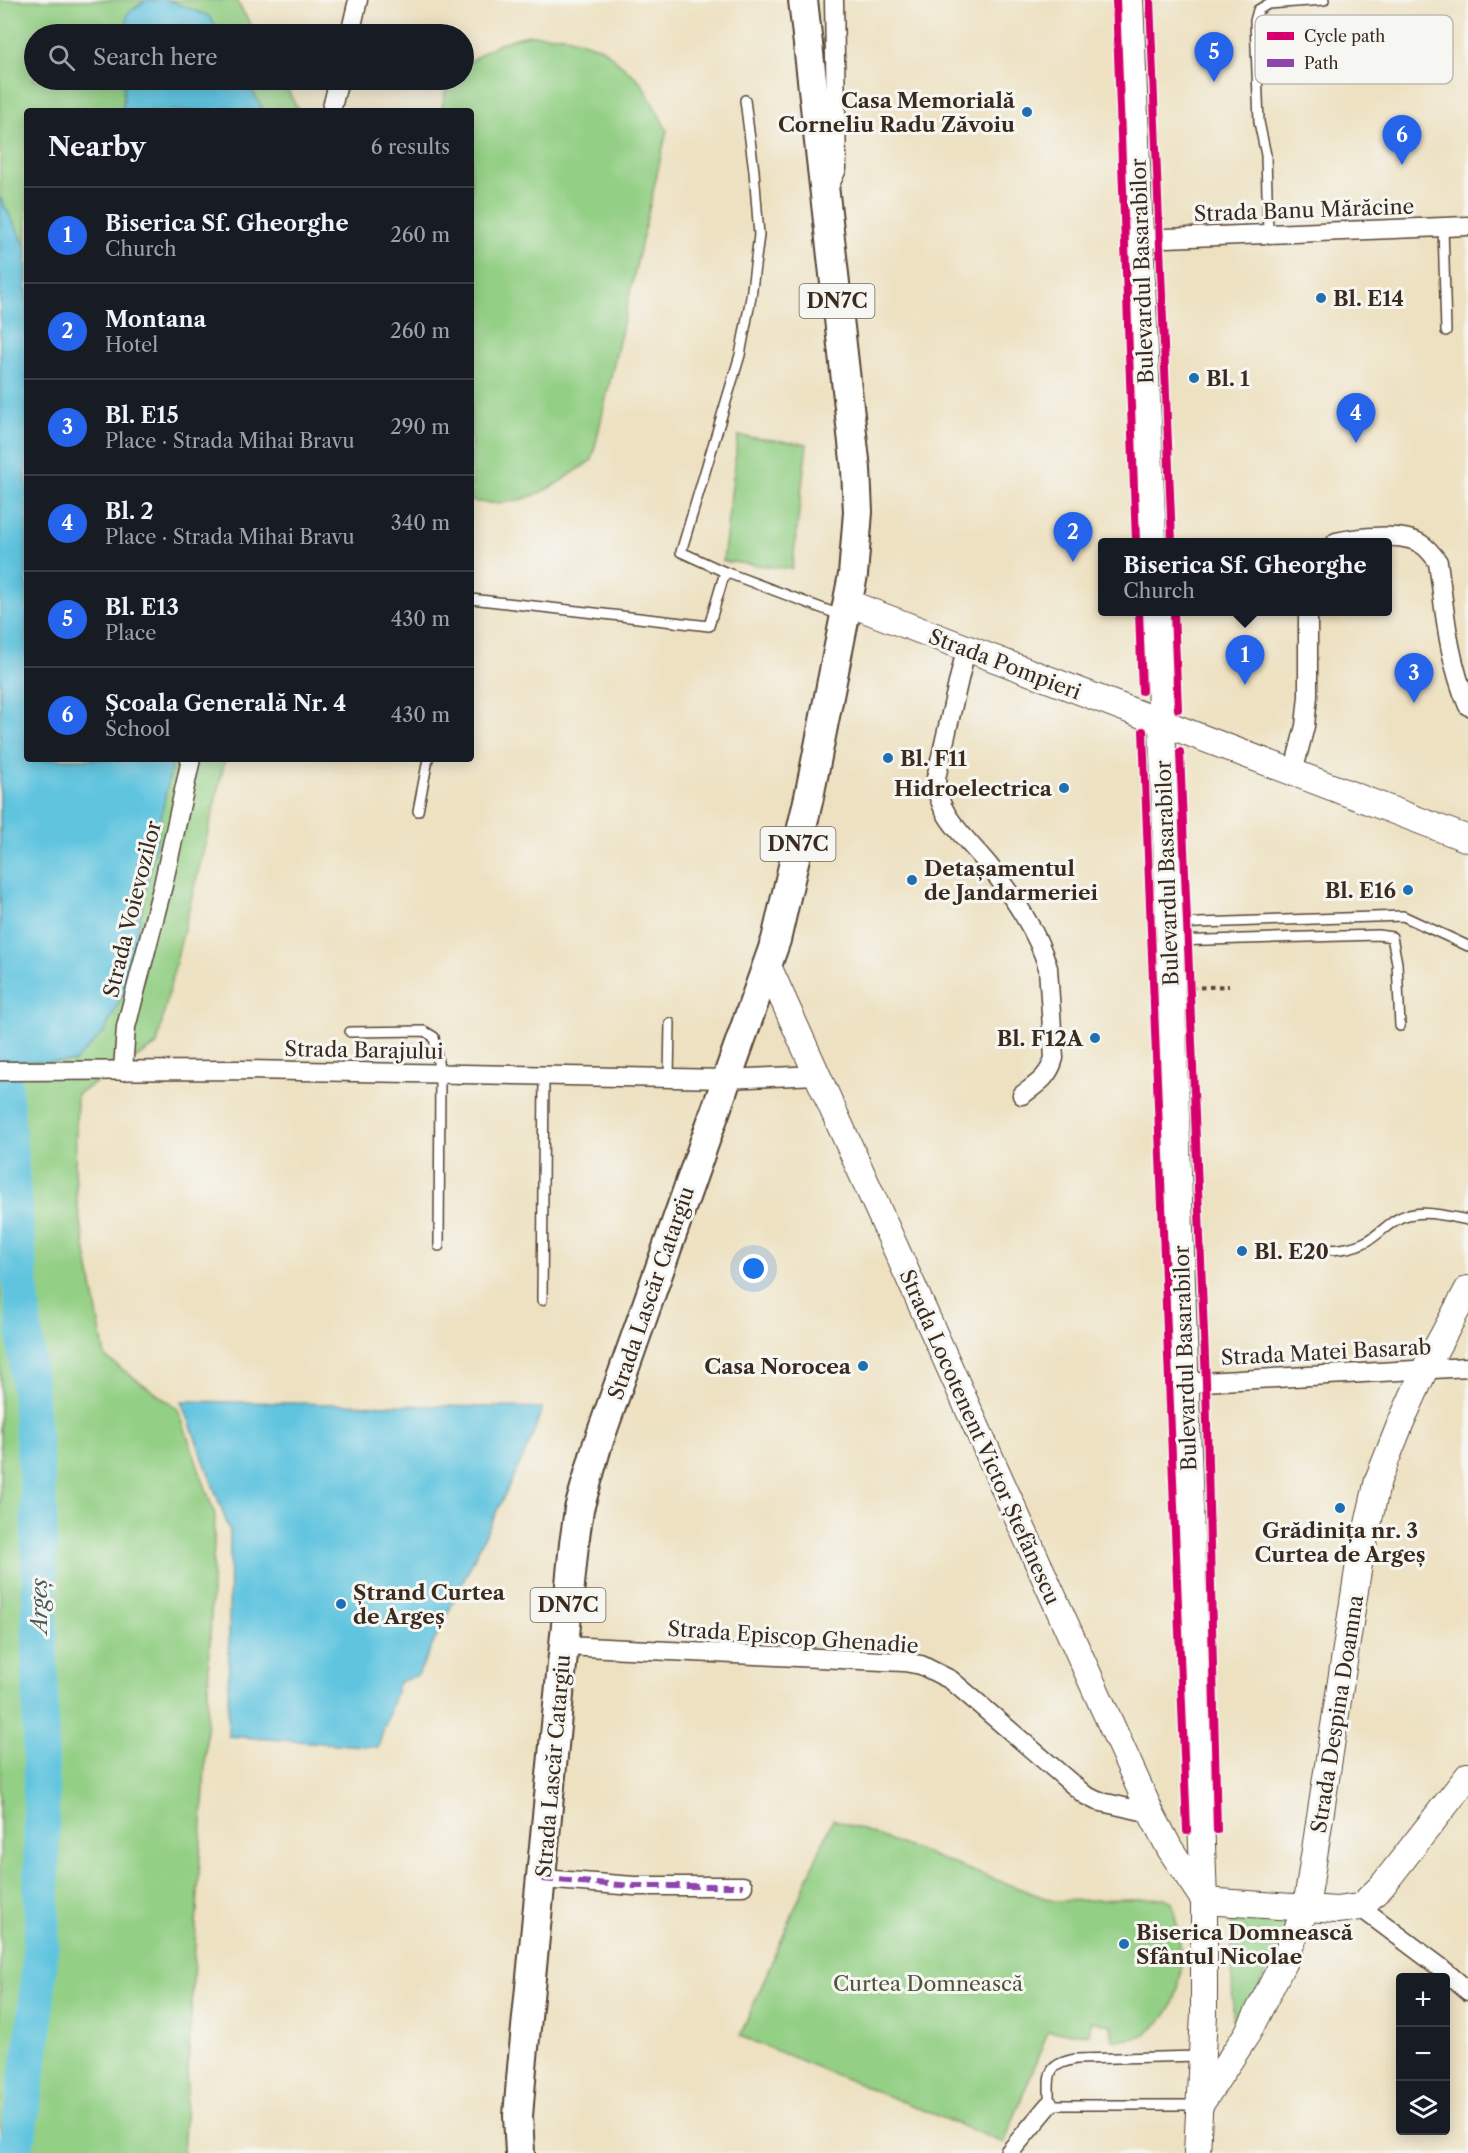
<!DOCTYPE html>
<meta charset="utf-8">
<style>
body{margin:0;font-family:"Libre Caslon Text",serif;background:#20242c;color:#f1f3f6}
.controls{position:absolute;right:18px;bottom:18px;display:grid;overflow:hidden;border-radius:6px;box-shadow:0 3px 15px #0003}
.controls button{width:54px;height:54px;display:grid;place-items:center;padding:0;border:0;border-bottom:2px solid #363941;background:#171b24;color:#f1f3f6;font:30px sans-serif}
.you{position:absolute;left:754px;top:1269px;width:21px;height:21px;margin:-15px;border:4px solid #fff;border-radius:50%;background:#1a73e8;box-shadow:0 0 0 9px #1a73e833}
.badge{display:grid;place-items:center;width:39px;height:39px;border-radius:50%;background:#2563eb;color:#fff;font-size:20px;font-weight:700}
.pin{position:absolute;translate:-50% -50px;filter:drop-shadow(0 2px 3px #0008)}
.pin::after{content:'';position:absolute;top:32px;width:21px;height:18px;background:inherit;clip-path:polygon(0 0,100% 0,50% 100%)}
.popup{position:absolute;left:1098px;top:538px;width:294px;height:78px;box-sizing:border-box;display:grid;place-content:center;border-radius:6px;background:#171b24;filter:drop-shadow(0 2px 4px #0005);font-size:20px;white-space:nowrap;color:#9ea1a6}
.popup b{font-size:22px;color:#f1f3f6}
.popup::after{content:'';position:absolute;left:50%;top:100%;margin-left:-12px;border:12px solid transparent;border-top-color:#171b24}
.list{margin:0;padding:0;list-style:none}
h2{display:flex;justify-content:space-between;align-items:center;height:78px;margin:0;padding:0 24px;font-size:26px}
h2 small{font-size:20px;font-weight:400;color:#9ea1a6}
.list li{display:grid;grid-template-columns:39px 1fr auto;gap:18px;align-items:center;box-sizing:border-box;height:96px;padding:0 24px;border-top:2px solid #363941}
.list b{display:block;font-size:22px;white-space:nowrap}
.list p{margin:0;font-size:20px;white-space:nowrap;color:#9ea1a6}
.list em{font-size:20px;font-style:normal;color:#9ea1a6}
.icon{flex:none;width:33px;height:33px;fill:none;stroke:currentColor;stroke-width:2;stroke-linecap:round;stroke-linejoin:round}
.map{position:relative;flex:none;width:1468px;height:2153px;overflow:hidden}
.search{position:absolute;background:#171b24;box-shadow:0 3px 15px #0003;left:24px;top:24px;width:450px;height:66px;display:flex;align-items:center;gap:15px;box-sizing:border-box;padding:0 21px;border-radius:33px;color:#9ea1a6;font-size:22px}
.panel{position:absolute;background:#171b24;box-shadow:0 3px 15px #0003;left:24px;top:108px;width:450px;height:654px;border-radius:6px}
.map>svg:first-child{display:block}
.green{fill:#93cf84;stroke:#677c51;stroke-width:1.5}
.water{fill:#61c4df;stroke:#4e777e;stroke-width:1.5}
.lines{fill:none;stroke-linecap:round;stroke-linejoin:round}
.river{stroke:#61c4df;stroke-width:36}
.lane-casing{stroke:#564536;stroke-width:12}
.street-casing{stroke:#564536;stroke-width:21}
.secondary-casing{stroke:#564536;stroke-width:28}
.primary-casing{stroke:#564536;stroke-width:32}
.path{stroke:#564536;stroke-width:4;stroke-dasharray:4.5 4.5;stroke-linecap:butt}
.lane{stroke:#fff;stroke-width:9}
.street{stroke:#fff;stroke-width:18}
.secondary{stroke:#fff;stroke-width:26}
.primary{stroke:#fff;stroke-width:28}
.quiet{stroke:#8e44ad;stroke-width:6;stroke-dasharray:12 6;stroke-linecap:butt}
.cycleway-casing{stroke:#f6f6f2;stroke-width:11}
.cycleway{stroke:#d6006c;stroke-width:8}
.poi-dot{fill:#1f6fb2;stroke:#f6f6f2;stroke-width:2}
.labels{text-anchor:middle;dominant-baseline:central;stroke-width:6;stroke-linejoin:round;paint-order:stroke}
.shield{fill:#f6f6f2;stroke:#73675e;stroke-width:1.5}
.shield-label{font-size:20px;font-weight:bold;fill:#3b2a1e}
.poi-label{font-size:21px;font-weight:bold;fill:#3b2a1e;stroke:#f6f6f2;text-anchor:start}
.street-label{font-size:21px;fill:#3b2a1e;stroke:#f6f6f2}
.park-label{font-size:21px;fill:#515338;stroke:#f6f6f2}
.water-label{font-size:22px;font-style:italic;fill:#465858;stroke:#f6f6f2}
.key{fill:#f6f6f2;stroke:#beb9b2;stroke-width:1.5}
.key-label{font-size:16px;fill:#3b2a1e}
</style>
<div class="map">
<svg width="1468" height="2153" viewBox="0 0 1468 2153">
<rect width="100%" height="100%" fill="#f6f6f2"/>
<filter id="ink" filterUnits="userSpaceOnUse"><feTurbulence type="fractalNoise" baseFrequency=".0167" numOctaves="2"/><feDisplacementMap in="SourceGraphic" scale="12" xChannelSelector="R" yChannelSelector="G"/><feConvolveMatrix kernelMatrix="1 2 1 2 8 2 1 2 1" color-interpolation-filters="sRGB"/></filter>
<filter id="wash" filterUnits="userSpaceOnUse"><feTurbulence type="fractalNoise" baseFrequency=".008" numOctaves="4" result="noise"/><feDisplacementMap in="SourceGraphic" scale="24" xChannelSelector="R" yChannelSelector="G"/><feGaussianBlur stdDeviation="1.35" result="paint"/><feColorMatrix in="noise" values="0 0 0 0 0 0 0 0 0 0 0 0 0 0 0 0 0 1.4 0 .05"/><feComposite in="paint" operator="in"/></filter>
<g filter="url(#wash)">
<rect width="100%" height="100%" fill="#ede1c1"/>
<g class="green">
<path d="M0 0H236L256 34H34V80H282L299 111H27V759H225C204 855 177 949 157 1045L77 1094 75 1167 77 1202 105 1357 178 1409 215 1515 204 1788 183 2153H0Z"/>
<path d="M529 35 564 36 602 48 641 82 667 130 592 460C551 488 524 510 471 501V111H441L448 80H464V66C487 49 500 41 529 35Z"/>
<path d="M738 436 807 444 792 569 723 561Z"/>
<path d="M833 1819 1053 1901 1165 1898 1172 1902C1182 1943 1191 1995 1156 2026 1144 2037 1130 2041 1113 2040L1111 2025 1091 2021 1089 2034 1048 2031 1004 2143 740 2036Z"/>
<path d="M1231 1919H1252L1287 1922 1286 1933 1238 2028 1235 2027 1233 2016Z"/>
</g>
<g class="water">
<path d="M146 0H168L209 16 220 34H126L127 14Z"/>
<path d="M124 80H246L264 111H123Z"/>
<path d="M0 197 27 248V759H173L125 990 104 1032 74 1062 0 1061Z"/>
<path d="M182 1401 542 1408 531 1440 418 1675 399 1682 378 1747 228 1736 230 1532Z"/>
</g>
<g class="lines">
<path class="river" d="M0 1059 2 1061 39 1508 42 1924 35 2024 19 2132 12 2153"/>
</g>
</g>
<g filter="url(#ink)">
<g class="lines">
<defs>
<g id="lane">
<path d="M1443 227 1446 331"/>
<path d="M1268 234 1266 155 1259 122 1255 21 1258 10 1268 4 1324 0"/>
<path d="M725 572 681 552 740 355 751 297 759 235 754 171 745 100"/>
<path d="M471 599 709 626 725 572 840 615"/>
<path d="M418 811 428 759"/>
<path d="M1171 924 1403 916 1468 946"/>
<path d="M1172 941 1378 935 1392 937 1397 963 1400 1026"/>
<path d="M350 1032 424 1031 434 1037 440 1075 439 1246"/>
<path d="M669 1078 670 1023"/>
<path d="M1302 1250C1325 1250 1348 1252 1369 1240 1382 1232 1393 1218 1408 1215 1428 1210 1449 1217 1468 1220"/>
<path d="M542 1300 544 1076"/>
<path d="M1198 2105H1049C1050 2076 1043 2065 1076 2059L1200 2056"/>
</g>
<g id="street">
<path d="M350 34 358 0"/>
<path d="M331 111 339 80"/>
<path d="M827 191 837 169 834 0"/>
<path d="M1141 239 1468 226"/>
<path d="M1336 542C1357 537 1402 532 1421 544 1428 548 1433 555 1438 562 1445 612 1448 659 1468 706"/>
<path d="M966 649 936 778C936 816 968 839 990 867 1013 897 1038 932 1048 968L1054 1058C1049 1077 1037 1084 1022 1095"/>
<path d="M1293 773 1305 726 1308 696V612"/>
<path d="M0 1071 241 1070 726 1079 817 1075"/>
<path d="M123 1071 126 1027 163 885 191 759"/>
<path d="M1186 1383 1468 1367"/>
<path d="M564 1646 904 1662 921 1665 951 1680 1085 1795 1097 1801 1151 1813"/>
<path d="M542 1879 634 1886H743"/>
<path d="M1360 1907 1440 1967 1468 1991"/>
<path d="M1009 2153 1049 2105"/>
</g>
<g id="secondary">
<path d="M1130 0 1153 542"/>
<path d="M848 603 1468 839"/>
<path d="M1156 612 1162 724 1204 1901V2014L1197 2153"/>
<path d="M768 966 1151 1813 1170 1849 1204 1900"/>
<path d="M1204 1901 1337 1910 1360 1907 1382 1886 1468 1776"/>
<path d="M1200 2105 1247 2034 1283 1963 1306 1908 1359 1564 1378 1480 1401 1422 1425 1369 1468 1289"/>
</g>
<path id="primary" d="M520 2153 518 2116 522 2068 574 1544 579 1509 597 1446 776 940 809 797 853 575 858 512 856 469 803 0"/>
</defs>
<use href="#lane" class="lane-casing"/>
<use href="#street" class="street-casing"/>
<use href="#secondary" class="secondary-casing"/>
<use href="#primary" class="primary-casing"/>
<path class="path" d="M1191 988 1229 986"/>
<use href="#lane" class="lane"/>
<use href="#street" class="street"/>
<use href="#secondary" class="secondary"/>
<use href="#primary" class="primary"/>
<path class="quiet" d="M542 1879 634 1886H743"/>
<defs>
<g id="cycleway">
<path d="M1116 0 1136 542"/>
<path d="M1150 0 1172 542"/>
<path d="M1139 612 1142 691"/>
<path d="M1174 612 1178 709"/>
<path d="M1143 731 1187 1831"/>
<path d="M1180 752 1206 1382 1217 1830"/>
</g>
</defs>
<use href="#cycleway" class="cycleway-casing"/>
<use href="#cycleway" class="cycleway"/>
</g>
</g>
<g class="poi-dot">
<circle cx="1027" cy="112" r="6"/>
<circle cx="1321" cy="298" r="6"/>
<circle cx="1194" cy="378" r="6"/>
<circle cx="888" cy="758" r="6"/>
<circle cx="1064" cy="788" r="6"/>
<circle cx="912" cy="880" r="6"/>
<circle cx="1408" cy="890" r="6"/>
<circle cx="1095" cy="1038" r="6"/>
<circle cx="1242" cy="1251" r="6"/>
<circle cx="863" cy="1366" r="6"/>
<circle cx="1340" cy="1508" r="6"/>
<circle cx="341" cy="1604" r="6"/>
<circle cx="1124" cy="1944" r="6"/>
</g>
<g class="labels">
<g class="shield">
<rect x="799.5" y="284" width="75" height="34" rx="4.5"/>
<rect x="760.5" y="827" width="75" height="34" rx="4.5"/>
<rect x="530.5" y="1588" width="75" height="34" rx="4.5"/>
</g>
<g class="shield-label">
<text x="837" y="301">DN7C</text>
<text x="798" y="844">DN7C</text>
<text x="568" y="1605">DN7C</text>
</g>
<g class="poi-label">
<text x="1015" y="100" text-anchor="end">Casa Memorială<tspan x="1015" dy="24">Corneliu Radu Zăvoiu</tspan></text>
<text x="1333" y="298">Bl. E14</text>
<text x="1206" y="378">Bl. 1</text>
<text x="900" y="758">Bl. F11</text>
<text x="1052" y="788" text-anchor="end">Hidroelectrica</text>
<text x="924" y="868">Detașamentul<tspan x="924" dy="24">de Jandarmeriei</tspan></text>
<text x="1396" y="890" text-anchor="end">Bl. E16</text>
<text x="1083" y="1038" text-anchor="end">Bl. F12A</text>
<text x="1254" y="1251">Bl. E20</text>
<text x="851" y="1366" text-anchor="end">Casa Norocea</text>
<text x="1340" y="1530" text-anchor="middle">Grădinița nr. 3<tspan x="1340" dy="24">Curtea de Argeș</tspan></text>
<text x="353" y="1592">Ștrand Curtea<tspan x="353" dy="24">de Argeș</tspan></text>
<text x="1136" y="1932">Biserica Domnească<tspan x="1136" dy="24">Sfântul Nicolae</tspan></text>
</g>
<g class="street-label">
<text transform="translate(1304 210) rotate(-2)">Strada Banu Mărăcine</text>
<text transform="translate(1142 271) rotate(-92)">Bulevardul Basarabilor</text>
<text transform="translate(1005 664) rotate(21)">Strada Pompieri</text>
<text transform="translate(1167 873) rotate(-92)">Bulevardul Basarabilor</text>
<text transform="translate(132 909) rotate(-76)">Strada Voievozilor</text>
<text transform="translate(364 1050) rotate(1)">Strada Barajului</text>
<text transform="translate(651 1293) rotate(-71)">Strada Lascăr Catargiu</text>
<text transform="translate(1326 1352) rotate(-3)">Strada Matei Basarab</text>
<text transform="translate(1185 1358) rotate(-92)">Bulevardul Basarabilor</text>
<text transform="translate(980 1437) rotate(66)">Strada Locotenent Victor Ștefănescu</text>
<text transform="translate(793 1637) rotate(4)">Strada Episcop Ghenadie</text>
<text transform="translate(1337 1714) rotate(-81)">Strada Despina Doamna</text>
<text transform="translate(553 1766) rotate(-85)">Strada Lascăr Catargiu</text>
</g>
<g class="park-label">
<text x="928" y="1983">Curtea Domnească</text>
</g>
<g class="water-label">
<text transform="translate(39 1606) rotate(-90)">Argeș</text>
</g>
</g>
<rect x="1255" y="15" width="198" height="69" rx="9" class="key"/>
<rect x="1267" y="32" width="27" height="8" fill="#d6006c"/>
<rect x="1267" y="59" width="27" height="8" fill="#8e44ad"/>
<g class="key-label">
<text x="1304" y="42">Cycle path</text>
<text x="1304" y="69">Path</text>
</g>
</svg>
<div class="controls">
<button>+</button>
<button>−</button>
<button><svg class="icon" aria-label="layers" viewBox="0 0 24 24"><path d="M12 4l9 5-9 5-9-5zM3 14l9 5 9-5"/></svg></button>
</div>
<div class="you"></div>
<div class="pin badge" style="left:1245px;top:685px">1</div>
<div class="popup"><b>Biserica Sf. Gheorghe</b>Church</div>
<div class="pin badge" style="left:1073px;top:562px">2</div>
<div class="pin badge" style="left:1414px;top:703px">3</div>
<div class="pin badge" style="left:1356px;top:443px">4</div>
<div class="pin badge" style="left:1214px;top:82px">5</div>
<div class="pin badge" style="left:1402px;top:165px">6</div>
<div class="search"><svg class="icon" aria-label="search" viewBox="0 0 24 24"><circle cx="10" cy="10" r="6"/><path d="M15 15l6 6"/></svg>Search here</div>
<section class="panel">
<h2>Nearby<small>6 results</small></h2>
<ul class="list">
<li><span class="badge">1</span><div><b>Biserica Sf. Gheorghe</b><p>Church</p></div><em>260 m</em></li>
<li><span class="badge">2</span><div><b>Montana</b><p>Hotel</p></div><em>260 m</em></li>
<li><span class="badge">3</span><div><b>Bl. E15</b><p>Place · Strada Mihai Bravu</p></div><em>290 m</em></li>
<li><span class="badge">4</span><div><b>Bl. 2</b><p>Place · Strada Mihai Bravu</p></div><em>340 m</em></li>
<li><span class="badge">5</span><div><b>Bl. E13</b><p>Place</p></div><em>430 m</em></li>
<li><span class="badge">6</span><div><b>Școala Generală Nr. 4</b><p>School</p></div><em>430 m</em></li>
</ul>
</section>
</div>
